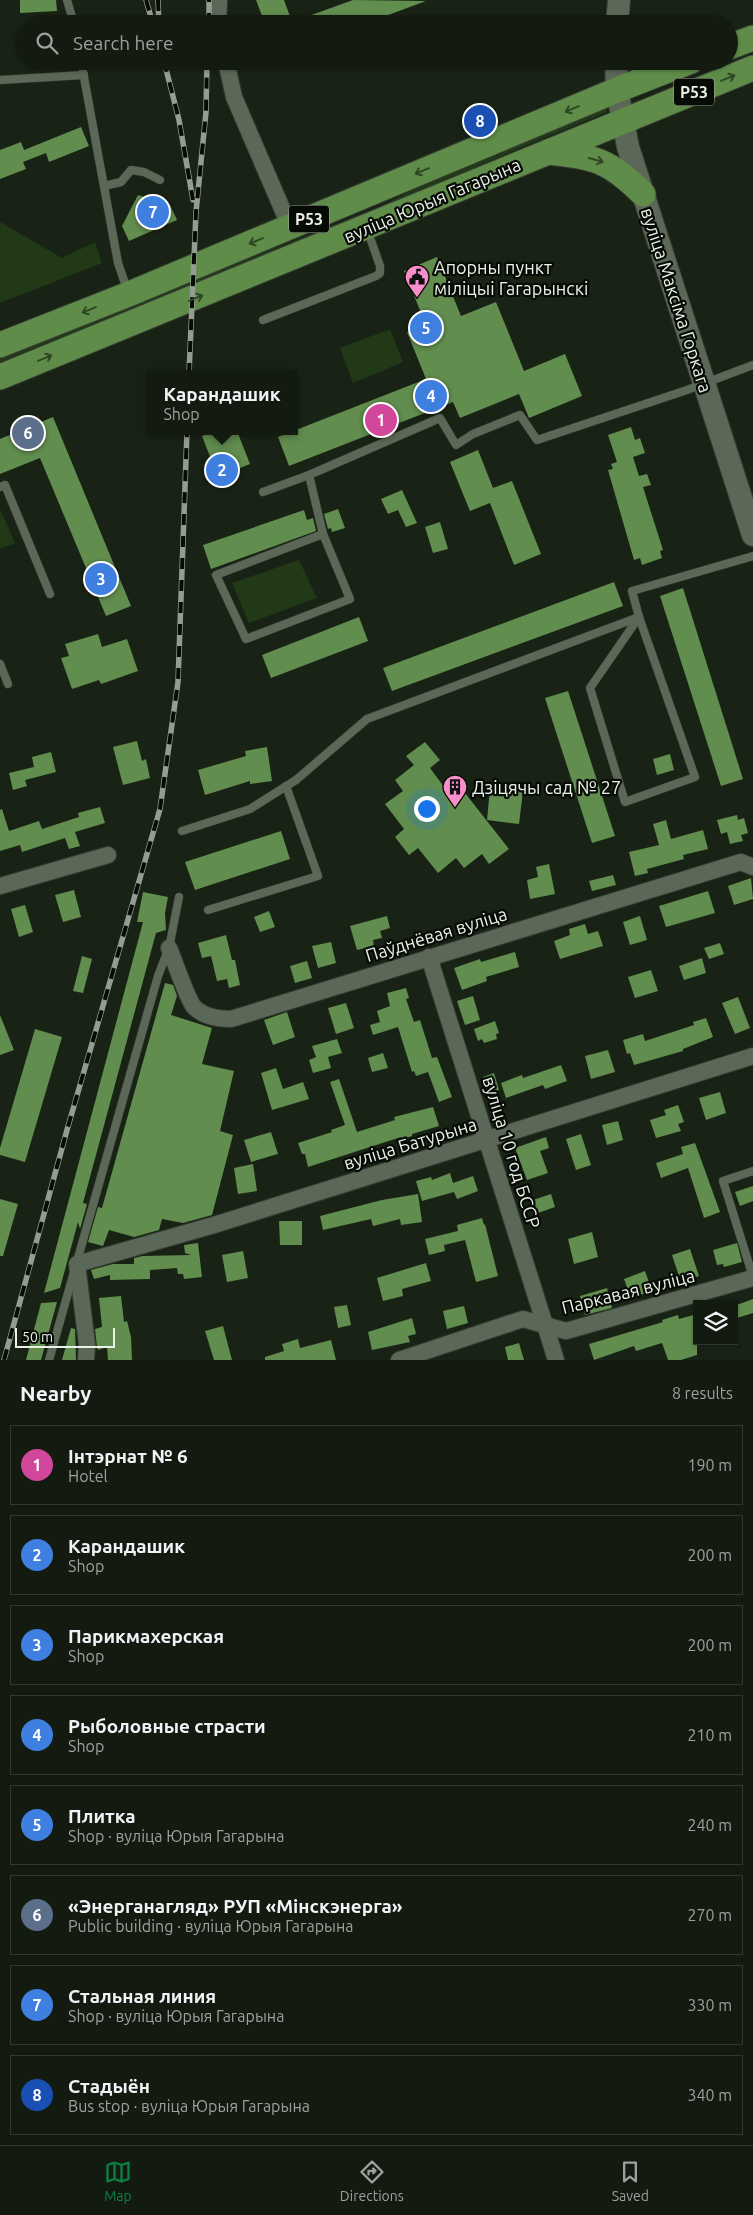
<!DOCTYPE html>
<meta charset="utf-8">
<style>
body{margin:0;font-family:Ubuntu,sans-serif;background:#1c2319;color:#f1f3f6}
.controls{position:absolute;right:15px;bottom:15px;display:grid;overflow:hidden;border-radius:0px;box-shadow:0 1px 4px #0004}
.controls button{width:45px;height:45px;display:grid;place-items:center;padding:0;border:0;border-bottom:1px solid #323830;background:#131a10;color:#f1f3f6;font:25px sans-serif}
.scale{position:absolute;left:15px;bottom:12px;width:100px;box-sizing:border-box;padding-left:5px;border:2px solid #eaf1e7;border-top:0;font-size:14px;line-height:18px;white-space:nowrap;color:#eaf1e7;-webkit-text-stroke:4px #070b06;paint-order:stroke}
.you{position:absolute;left:426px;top:808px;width:18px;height:18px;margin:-12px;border:4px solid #fff;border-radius:50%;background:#1a73e8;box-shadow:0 0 0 8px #1a73e833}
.badge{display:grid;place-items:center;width:32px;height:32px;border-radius:50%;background:#0b8043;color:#fff;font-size:16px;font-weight:700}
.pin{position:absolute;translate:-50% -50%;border:2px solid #fff;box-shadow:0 1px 5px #0006}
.popup{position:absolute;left:146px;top:370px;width:152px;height:65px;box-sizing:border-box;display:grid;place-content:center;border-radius:0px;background:#131a10;filter:drop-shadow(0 1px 4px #0005);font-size:16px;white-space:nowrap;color:#9da19f}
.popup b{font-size:19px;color:#f1f3f6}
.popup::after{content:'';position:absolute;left:50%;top:100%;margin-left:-10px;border:10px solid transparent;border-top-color:#131a10}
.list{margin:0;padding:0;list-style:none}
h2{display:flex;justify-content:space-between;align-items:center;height:65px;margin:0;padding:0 20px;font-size:21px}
h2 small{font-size:16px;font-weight:400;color:#9da19f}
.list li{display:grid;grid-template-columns:32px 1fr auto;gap:15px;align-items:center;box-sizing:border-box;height:80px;margin:0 10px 10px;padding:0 10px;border:1px solid #323830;border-radius:0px}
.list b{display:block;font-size:19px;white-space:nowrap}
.list p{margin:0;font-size:16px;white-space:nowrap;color:#9da19f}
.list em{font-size:16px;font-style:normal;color:#9da19f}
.icon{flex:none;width:28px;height:28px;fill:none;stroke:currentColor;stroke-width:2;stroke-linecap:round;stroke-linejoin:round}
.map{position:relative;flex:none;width:753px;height:1360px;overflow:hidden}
.search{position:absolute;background:#131a10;box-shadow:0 1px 4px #0004;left:15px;right:15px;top:15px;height:55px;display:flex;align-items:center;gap:12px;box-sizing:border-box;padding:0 18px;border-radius:28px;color:#9da19f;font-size:19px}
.sheet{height:785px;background:#131a10}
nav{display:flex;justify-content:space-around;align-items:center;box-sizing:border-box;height:70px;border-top:1px solid #323830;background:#131a10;font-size:14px;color:#9da19f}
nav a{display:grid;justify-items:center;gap:2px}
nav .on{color:#0b8043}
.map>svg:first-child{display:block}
.green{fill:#213916}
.building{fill:#618d4e}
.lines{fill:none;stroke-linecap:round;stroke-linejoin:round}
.lane-casing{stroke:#373e34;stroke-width:9}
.street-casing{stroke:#373e34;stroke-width:18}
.secondary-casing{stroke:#373e34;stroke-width:24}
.primary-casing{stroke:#373e34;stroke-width:27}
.lane{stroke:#5c6857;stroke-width:8}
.street{stroke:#5c6857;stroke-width:16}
.secondary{stroke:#5c6857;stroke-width:22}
.primary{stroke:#5f8d49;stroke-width:25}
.rail-casing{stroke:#959d92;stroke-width:5.5}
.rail{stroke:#070b06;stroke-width:4;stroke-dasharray:11;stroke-linecap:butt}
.oneway{stroke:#2f4624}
.labels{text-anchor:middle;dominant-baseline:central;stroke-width:4.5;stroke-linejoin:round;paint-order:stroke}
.shield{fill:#070b06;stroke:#a6aca4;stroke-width:1}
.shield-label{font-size:16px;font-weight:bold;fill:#eaf1e7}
.street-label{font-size:18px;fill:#eaf1e7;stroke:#070b06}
.poi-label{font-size:18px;fill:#eaf1e7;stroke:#070b06;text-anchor:start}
</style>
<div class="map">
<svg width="753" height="1360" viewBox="0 0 753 1360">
<rect width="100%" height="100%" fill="#192315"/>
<g class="green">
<path d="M605 108 607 112 475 167 437 191 0 365V358L381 206 432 180Z"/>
<path d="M0 222 62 258 95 242 102 263 0 303Z"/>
<path d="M390 329 403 362 353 383 340 348Z"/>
<path d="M0 509 15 543 0 549Z"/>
<path d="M299 560 317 598 249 623 232 583Z"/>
</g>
<g class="building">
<path d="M20 0H56L57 11 20 13Z"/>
<path d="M256 0H284L292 22 353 0 426 1 364 24H265Z"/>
<path d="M81 127 89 146 49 162 46 153 23 162 26 169 0 179V150L21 142 24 150Z"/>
<path d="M138 195 170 205 177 220 129 241 122 226Z"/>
<path d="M437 257 461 316 496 302 524 371 565 354 582 396 529 418 519 394 460 418 453 402 289 466 278 437 426 379 407 332 426 325 404 271Z"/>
<path d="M53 417 131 606 106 616 40 458 0 474V439Z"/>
<path d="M631 427 635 440 640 438 645 453 633 457 639 476 647 474 651 485 643 487 663 550 660 551 662 558 642 565 640 558 634 560 608 470 613 469 611 464 617 462 608 435Z"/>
<path d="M215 431H237L250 464 218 477 202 436Z"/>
<path d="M478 450 493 488 512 481 541 554 514 565 490 503 470 511 450 462Z"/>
<path d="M402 490 417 523 406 527 398 510 388 514 381 499Z"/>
<path d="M338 509 345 528 332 532 331 528 328 529 324 514Z"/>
<path d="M304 510 307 520 313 518 316 531 211 569 203 545Z"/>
<path d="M440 522 448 549 433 553 425 527Z"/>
<path d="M614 582 623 606 392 691 383 668Z"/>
<path d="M683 588 743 779 721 786 660 596Z"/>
<path d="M359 617 368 641 271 678 262 655Z"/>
<path d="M98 634 102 647 127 639 138 671 101 684 99 680 72 689 61 658 69 656 65 644Z"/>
<path d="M568 691 615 836 592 843 545 698Z"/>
<path d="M137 741 142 761 146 759 150 778 123 785 113 747Z"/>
<path d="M425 742 440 760 430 768 444 787 454 779 509 849 489 864 482 854 464 868 456 858 438 873 418 848 409 855 395 837 404 829 385 804 403 791 395 780 414 765 406 756Z"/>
<path d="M267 747 272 781 250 784V781L205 795 198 770 246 756 245 751Z"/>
<path d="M51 752 56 772 25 780 27 786 13 790 9 773 34 767 32 757Z"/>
<path d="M670 754 674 770 657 775 653 759Z"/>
<path d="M490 788 523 791 519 824 487 820Z"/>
<path d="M100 807 105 823 75 832 80 846 69 849 65 838 22 852 20 845 0 851V810L2 809 9 831 39 821 42 829 79 817 78 813Z"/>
<path d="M737 815 738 820 744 818 748 833 741 835 743 841 730 844 727 832 721 834 717 820Z"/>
<path d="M666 820 671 839 703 830 708 849 683 855 684 859 647 869 648 873 635 876 629 852 659 845 653 824Z"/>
<path d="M281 831 290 859 195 890 185 862Z"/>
<path d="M549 864 555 894 530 899 527 880 538 877 536 867Z"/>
<path d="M613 875 616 885 592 891 589 881Z"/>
<path d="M751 878 753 899 734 905 728 886Z"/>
<path d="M74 890 81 917 63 922 55 895Z"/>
<path d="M708 891 715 913 666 927 659 906Z"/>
<path d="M143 892 168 897 165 913 166 930 156 933 83 1203 87 1204 80 1229 78 1222 60 1288 44 1293 143 922H137Z"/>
<path d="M25 905 33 932 19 937 11 909Z"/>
<path d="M269 911 275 927 260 932 254 917Z"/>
<path d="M387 916 390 928 380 931 382 938 373 940 374 946 357 950 350 926Z"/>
<path d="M640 916 647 940 630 945 623 922Z"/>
<path d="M585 924 588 934 598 931 603 946 560 959 554 941 570 935 569 929Z"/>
<path d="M226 935 232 960H235L240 985 229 988 227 979 217 981 211 956 202 958 198 943Z"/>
<path d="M331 942 336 963 318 968 312 946Z"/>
<path d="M720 943 724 954 709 959 704 948Z"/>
<path d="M515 952 519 967 486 977 487 981 462 990 454 968 480 959 481 962Z"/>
<path d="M82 956 92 959 83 993 73 991Z"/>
<path d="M702 958 706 973 684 980 679 966Z"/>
<path d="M307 961 312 978 295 983 290 966Z"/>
<path d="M651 970 658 991 635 998 628 977Z"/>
<path d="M165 983 173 985 177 996 171 1015 212 1028 202 1064 234 1071 220 1131 233 1135 212 1215 183 1223 162 1219 159 1230 134 1237 109 1230 103 1246 88 1242 98 1207 102 1208Z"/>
<path d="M406 988 409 998 406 999 414 1022 420 1020 432 1058 437 1057 452 1097 439 1102 428 1072 416 1076 414 1071 412 1072 398 1027 373 1035 370 1025 380 1022 377 1011 390 1006 387 993Z"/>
<path d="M473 996 480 1020 465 1025 457 1001Z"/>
<path d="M738 997 750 1028 735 1034 722 1003Z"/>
<path d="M346 1003 354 1028 336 1034 328 1008Z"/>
<path d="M287 1012 295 1037 273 1045 264 1020Z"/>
<path d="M0 1015 14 1050 0 1055Z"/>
<path d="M706 1018 713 1037 683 1049V1051L634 1065 630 1053 627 1054 623 1040 643 1034 645 1041 694 1025 693 1022Z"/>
<path d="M495 1021 499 1033 496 1034 497 1039 484 1043 482 1039 478 1041 474 1029Z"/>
<path d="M35 1029 62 1037 25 1162 0 1155V1148Z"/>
<path d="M337 1039 342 1053 328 1057 331 1068 313 1073 309 1060 316 1057 312 1046Z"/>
<path d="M608 1050 615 1072 591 1079 585 1056Z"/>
<path d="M383 1053 388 1068 372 1072 368 1058Z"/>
<path d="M561 1065 567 1081 545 1089 543 1085 506 1098 501 1083 522 1075 523 1078Z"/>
<path d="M276 1068 283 1089 303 1082 309 1099 272 1110 261 1073Z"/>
<path d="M494 1073 499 1090 488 1094 483 1077Z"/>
<path d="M339 1079 357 1132 395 1120 394 1117 433 1107 439 1126 412 1134V1136L402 1139 401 1137 308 1167 305 1154H302L298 1143 332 1132 331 1130 345 1125 330 1082Z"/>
<path d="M720 1092 726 1113 706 1120 699 1098Z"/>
<path d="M678 1105 684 1122 678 1124 681 1131 656 1138 650 1120 666 1115 664 1110Z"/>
<path d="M618 1121 623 1140 607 1145 602 1125Z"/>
<path d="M271 1132 278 1154 251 1162 244 1140Z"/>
<path d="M581 1134 591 1165 576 1170 566 1139Z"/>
<path d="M546 1137 549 1148 540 1151 548 1173 527 1180 515 1148Z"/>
<path d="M695 1143 720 1212 704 1218 688 1168 661 1178 656 1163 683 1154 681 1147Z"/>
<path d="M253 1164 257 1191 238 1194 234 1168Z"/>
<path d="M450 1173 453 1183 473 1176 478 1191 457 1199 454 1192 422 1201 416 1181 431 1177 432 1180Z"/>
<path d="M753 1186V1201L740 1206 735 1192Z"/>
<path d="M418 1194 422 1222 401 1225 400 1219 373 1226 371 1219 323 1230 320 1216 382 1200Z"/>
<path d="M551 1194 555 1207 538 1213 533 1200Z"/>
<path d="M0 1199 18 1204 3 1256H0Z"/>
<path d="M482 1218 484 1225 485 1224 498 1276 476 1282 465 1240 444 1245 445 1251 429 1255 425 1239 458 1231 457 1225Z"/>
<path d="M279 1221H302V1245H280Z"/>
<path d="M592 1232 598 1257 574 1264 568 1239Z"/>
<path d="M198 1243 202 1277 184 1279 183 1274H178L177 1268 150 1270V1279L110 1280V1275L94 1279 91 1270 113 1264H134V1258L143 1256 191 1255 185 1253 184 1245Z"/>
<path d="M737 1243 742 1262 724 1267 723 1264 717 1265 713 1250Z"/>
<path d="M690 1249 699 1276 686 1280 684 1275 679 1276 672 1255Z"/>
<path d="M243 1251 248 1278 227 1282 222 1255Z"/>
<path d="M426 1263 431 1281 402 1289 403 1296 383 1301 377 1278Z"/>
<path d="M645 1271 652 1291 631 1298 624 1279Z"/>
<path d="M607 1288 612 1308 585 1315 580 1296Z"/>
<path d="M121 1296 124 1322 127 1321 131 1337 132 1360H108L107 1347 98 1350 97 1347 95 1329 102 1327 99 1298Z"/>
<path d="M753 1299V1313L737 1318 734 1306Z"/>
<path d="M57 1302 41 1360H26L41 1303Z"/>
<path d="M347 1305 351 1325 338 1328 334 1307Z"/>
<path d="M464 1306 468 1323 447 1329 443 1311Z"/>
<path d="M697 1314V1355L681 1360H668L662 1343 636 1351 634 1346 594 1360 589 1344 663 1322 662 1320 678 1315 679 1319Z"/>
<path d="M412 1318 416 1334 408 1336 410 1342 372 1350 368 1332Z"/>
<path d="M223 1326 232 1360H214L205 1331Z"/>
<path d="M71 1328 75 1329 76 1360H62Z"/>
<path d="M298 1339 300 1348 331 1340 336 1360H265V1357L284 1351 282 1344Z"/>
<path d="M519 1343 524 1360H508L505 1347Z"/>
</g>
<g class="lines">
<defs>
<g id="lane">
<path d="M67 0 74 24"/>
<path d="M81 61 118 263 128 292"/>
<path d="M0 80 84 75"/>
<path d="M104 186 121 182 131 170 144 172 160 180"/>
<path d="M263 320 376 276 380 273V266L367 229"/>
<path d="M0 487 5 485 50 594"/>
<path d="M263 492 309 475"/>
<path d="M323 534 350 599 246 639 216 575 323 534 309 475 440 418 456 445 473 434 520 415 537 440 687 390 753 365"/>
<path d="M639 617 695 777 625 802 590 688Z"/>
<path d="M0 664 8 684"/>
<path d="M182 831 250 809 296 780 367 719 639 617 632 591 753 556"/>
<path d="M208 910 318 876 286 786"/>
<path d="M753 1171 723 1181 753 1277"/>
<path d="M49 1360 158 976 169 948 179 897"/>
</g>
<g id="street">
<path d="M218 24 219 0"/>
<path d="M226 61 234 97 290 227"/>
<path d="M0 886 108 855"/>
<path d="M169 948C174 959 187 999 194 1007 204 1017 218 1019 231 1019L741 862 753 867"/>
<path d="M429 957 556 1360"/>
<path d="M86 1360 87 1344 77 1264 214 1225 753 1056"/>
<path d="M399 1360 523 1319 566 1331 753 1278"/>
</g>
<g id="secondary">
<path d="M617 24 619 0"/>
<path d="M616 61 617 90 628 147 753 535"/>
</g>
<g id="primary">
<path d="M729 47 753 38"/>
<path d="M548 152C595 157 609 160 643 194"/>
<path d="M0 345 129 294 617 90 691 61"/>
<path d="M0 377 753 68"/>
</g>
</defs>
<use href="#lane" class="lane-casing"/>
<use href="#street" class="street-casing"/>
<use href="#secondary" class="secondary-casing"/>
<use href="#primary" class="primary-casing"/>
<use href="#lane" class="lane"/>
<use href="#street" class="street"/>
<use href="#secondary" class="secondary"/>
<use href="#primary" class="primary"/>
<defs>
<g id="rail">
<path d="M146 0 153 24"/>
<path d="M158 0 159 24"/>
<path d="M209 24V0"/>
<path d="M164 61 179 120 193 200"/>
<path d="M189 374 196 212 206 112 207 61"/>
<path d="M4 1360 67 1130 160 809 178 682 187 431"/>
</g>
</defs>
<use href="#rail" class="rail-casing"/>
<use href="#rail" class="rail"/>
</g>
<defs><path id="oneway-shaft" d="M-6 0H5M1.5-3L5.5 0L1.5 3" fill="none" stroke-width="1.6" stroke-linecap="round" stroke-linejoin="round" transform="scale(1.25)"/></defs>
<g class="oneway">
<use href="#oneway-shaft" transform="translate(728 78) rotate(-22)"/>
<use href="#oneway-shaft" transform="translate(572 109) rotate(157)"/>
<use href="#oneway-shaft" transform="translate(596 160) rotate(15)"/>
<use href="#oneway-shaft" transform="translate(422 171) rotate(157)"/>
<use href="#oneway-shaft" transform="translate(256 241) rotate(158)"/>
<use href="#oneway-shaft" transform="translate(196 298) rotate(-22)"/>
<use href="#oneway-shaft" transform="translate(89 310) rotate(158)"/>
<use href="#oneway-shaft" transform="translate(45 358) rotate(-22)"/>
</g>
<defs>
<symbol id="civic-pin" viewBox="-11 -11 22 30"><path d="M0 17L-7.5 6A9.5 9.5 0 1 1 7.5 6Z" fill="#f98fca" stroke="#070b06"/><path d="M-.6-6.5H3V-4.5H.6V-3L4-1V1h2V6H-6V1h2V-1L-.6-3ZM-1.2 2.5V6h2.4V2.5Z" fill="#111"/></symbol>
<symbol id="building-pin" viewBox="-11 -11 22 30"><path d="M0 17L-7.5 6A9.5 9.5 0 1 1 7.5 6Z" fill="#f98fca" stroke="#070b06"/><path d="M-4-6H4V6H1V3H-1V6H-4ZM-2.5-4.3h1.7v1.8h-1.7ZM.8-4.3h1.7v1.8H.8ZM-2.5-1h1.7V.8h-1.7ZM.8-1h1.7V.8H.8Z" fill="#111"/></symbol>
</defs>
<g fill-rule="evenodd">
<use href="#civic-pin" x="403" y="263" width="28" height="38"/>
<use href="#building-pin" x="441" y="773" width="28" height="38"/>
</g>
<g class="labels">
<g class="shield">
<rect x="674" y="78.5" width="40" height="27" rx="4"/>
<rect x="289" y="205.5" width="40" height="27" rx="4"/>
</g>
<g class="shield-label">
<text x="694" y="92">Р53</text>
<text x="309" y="219">Р53</text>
</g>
<g class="street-label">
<text transform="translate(432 200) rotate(-23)">вуліца Юрыя Гагарына</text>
<text transform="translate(677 300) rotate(72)">вуліца Максіма Горкага</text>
<text transform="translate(436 934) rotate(-17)">Паўднёвая вуліца</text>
<text transform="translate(410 1143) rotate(-17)">вуліца Батурына</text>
<text transform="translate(512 1152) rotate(73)">вуліца 10 год БССР</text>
<text transform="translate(628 1291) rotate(-14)">Паркавая вуліца</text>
</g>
<g class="poi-label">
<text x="434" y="267">Апорны пункт<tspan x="434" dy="21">міліцыі Гагарынскі</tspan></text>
<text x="472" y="787">Дзіцячы сад № 27</text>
</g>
</g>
</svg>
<div class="controls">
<button><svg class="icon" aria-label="layers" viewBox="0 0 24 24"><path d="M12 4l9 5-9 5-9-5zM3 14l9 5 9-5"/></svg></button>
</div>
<div class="scale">50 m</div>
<div class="you"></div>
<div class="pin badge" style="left:381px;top:420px;background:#d1479c">1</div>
<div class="pin badge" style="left:222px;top:470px;background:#3f7fe0">2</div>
<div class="popup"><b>Карандашик</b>Shop</div>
<div class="pin badge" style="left:101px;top:579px;background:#3f7fe0">3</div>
<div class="pin badge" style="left:431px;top:396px;background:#3f7fe0">4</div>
<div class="pin badge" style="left:426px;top:328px;background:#3f7fe0">5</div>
<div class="pin badge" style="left:28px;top:433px;background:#5c6f8a">6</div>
<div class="pin badge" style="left:153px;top:212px;background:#3f7fe0">7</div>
<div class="pin badge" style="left:480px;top:121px;background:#1a4fb4">8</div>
<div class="search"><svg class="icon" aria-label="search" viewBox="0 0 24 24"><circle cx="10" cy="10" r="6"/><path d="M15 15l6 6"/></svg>Search here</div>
</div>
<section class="sheet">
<h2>Nearby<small>8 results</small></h2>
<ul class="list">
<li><span class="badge" style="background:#d1479c">1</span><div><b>Інтэрнат № 6</b><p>Hotel</p></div><em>190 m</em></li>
<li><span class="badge" style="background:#3f7fe0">2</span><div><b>Карандашик</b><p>Shop</p></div><em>200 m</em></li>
<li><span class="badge" style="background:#3f7fe0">3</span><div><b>Парикмахерская</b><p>Shop</p></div><em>200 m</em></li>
<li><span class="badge" style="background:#3f7fe0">4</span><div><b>Рыболовные страсти</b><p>Shop</p></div><em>210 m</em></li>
<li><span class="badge" style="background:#3f7fe0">5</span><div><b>Плитка</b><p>Shop · вуліца Юрыя Гагарына</p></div><em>240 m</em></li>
<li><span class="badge" style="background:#5c6f8a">6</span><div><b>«Энерганагляд» РУП «Мінскэнерга»</b><p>Public building · вуліца Юрыя Гагарына</p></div><em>270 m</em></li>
<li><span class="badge" style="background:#3f7fe0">7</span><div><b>Стальная линия</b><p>Shop · вуліца Юрыя Гагарына</p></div><em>330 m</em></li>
<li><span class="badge" style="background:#1a4fb4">8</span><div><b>Стадыён</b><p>Bus stop · вуліца Юрыя Гагарына</p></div><em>340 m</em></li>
</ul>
</section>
<nav>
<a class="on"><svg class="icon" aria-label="map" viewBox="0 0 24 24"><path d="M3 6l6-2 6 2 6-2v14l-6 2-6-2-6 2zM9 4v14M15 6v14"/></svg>Map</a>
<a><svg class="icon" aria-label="directions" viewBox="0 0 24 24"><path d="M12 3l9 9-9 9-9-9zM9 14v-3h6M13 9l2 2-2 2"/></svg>Directions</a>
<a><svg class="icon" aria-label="saved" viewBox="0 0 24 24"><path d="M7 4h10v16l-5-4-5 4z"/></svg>Saved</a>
</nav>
